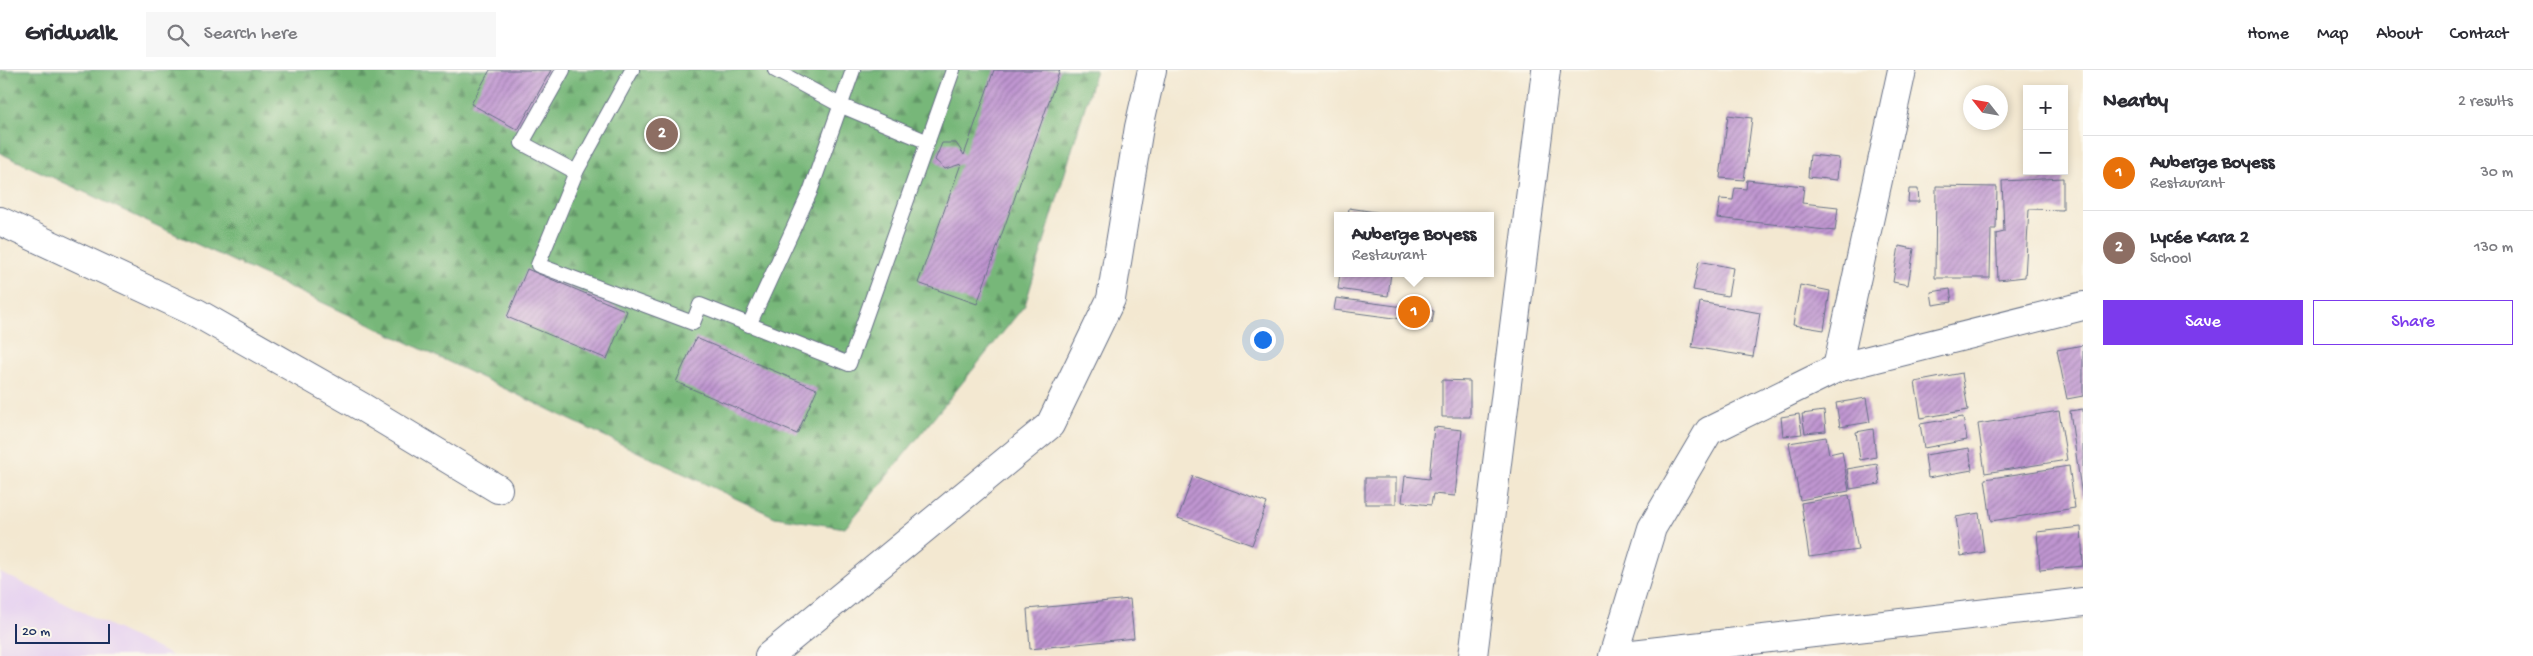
<!DOCTYPE html>
<meta charset="utf-8">
<style>
body{margin:0;font-family:"Gochi Hand",sans-serif;background:#f7f7f7;color:#2b2b33}
.controls{position:absolute;right:15px;top:15px;display:grid;overflow:hidden;border-radius:0px;box-shadow:0 2px 8px #0003}
.controls button{width:45px;height:45px;display:grid;place-items:center;padding:0;border:0;border-bottom:1px solid #e1e1e2;background:#fff;color:#2b2b33;font:25px sans-serif}
.compass{position:absolute;left:1963px;top:15px;width:45px;height:45px;border-radius:50%;background:#fff;box-shadow:0 2px 8px #0003;rotate:301deg}
.scale{position:absolute;left:15px;bottom:12px;width:95px;box-sizing:border-box;padding-left:5px;border:2px solid #1b2f5e;border-top:0;font-size:14px;line-height:18px;white-space:nowrap;color:#1b2f5e;-webkit-text-stroke:4px #fbf7ec;paint-order:stroke}
.you{position:absolute;left:1262px;top:269px;width:18px;height:18px;margin:-12px;border:4px solid #fff;border-radius:50%;background:#1a73e8;box-shadow:0 0 0 8px #1a73e833}
.badge{display:grid;place-items:center;width:32px;height:32px;border-radius:50%;background:#7c3aed;color:#fff;font-size:16px;font-weight:700}
.pin{position:absolute;translate:-50% -50%;border:2px solid #fff;box-shadow:0 1px 5px #0006}
.popup{position:absolute;left:1334px;top:142px;width:160px;height:65px;box-sizing:border-box;display:grid;place-content:center;border-radius:0px;background:#fff;filter:drop-shadow(0 1px 4px #0005);font-size:16px;white-space:nowrap;color:#7c7c81}
.popup b{font-size:19px;color:#2b2b33}
.popup::after{content:'';position:absolute;left:50%;top:100%;margin-left:-10px;border:10px solid transparent;border-top-color:#fff}
.list{margin:0;padding:0;list-style:none}
h2{display:flex;justify-content:space-between;align-items:center;height:65px;margin:0;padding:0 20px;font-size:21px}
h2 small{font-size:16px;font-weight:400;color:#7c7c81}
.list li{display:grid;grid-template-columns:32px 1fr auto;gap:15px;align-items:center;box-sizing:border-box;height:75px;padding:0 20px;border-top:1px solid #e1e1e2}
.list b{display:block;font-size:19px;white-space:nowrap}
.list p{margin:0;font-size:16px;white-space:nowrap;color:#7c7c81}
.list em{font-size:16px;font-style:normal;color:#7c7c81}
.actions{display:flex;gap:10px;padding:15px 20px}
.actions a{flex:1;padding:11px 0;border:1px solid #7c3aed;border-radius:0px;text-align:center;font-size:18px;color:#7c3aed}
.actions .main{background:#7c3aed;color:#fff}
.icon{flex:none;width:28px;height:28px;fill:none;stroke:currentColor;stroke-width:2;stroke-linecap:round;stroke-linejoin:round}
.map{position:relative;flex:none;width:2083px;height:586px;overflow:hidden}
header{display:flex;align-items:center;gap:30px;box-sizing:border-box;height:70px;padding:0 25px;background:#fff;border-bottom:1px solid #e1e1e2}
header strong{font-size:24px}
nav{display:flex;gap:28px;margin-inline-start:auto;font-size:18px}
.search{width:350px;height:45px;background:#f7f7f7;display:flex;align-items:center;gap:12px;box-sizing:border-box;padding:0 18px;border-radius:0px;color:#7c7c81;font-size:19px}
main{display:flex}
aside{flex:1;background:#fff}
.map>svg:first-child{display:block}
.built{fill:#e6d2f0}
.forest{fill:url(#forest-firs);stroke:#49736c}
.building{fill:url(#building-hatch)}
.lines{fill:none;stroke-linecap:round;stroke-linejoin:round}
.service-casing{stroke:#677086;stroke-width:16}
.minor-casing{stroke:#677086;stroke-width:30}
.service{stroke:#fff;stroke-width:14}
.minor{stroke:#fff;stroke-width:28}
</style>
<header>
<strong>Gridwalk</strong>
<div class="search"><svg class="icon" aria-label="search" viewBox="0 0 24 24"><circle cx="10" cy="10" r="6"/><path d="M15 15l6 6"/></svg>Search here</div>
<nav><a>Home</a><a>Map</a><a>About</a><a>Contact</a></nav>
</header>
<main>
<div class="map">
<svg width="2083" height="586" viewBox="0 0 2083 586">
<defs>
<pattern id="forest-firs" width="22" height="20" patternUnits="userSpaceOnUse" patternTransform="scale(1.25)"><rect width="22" height="20" fill="#77b779"/><path d="M5 1l3.5 6h-7zM16 11l3.5 6h-7z" fill="#619566"/></pattern>
<pattern id="building-hatch" width="6" height="6" patternUnits="userSpaceOnUse" patternTransform="scale(1.25)"><rect width="6" height="6" fill="#bf95d0"/><path d="M-1 1l2-2M0 6l6-6M5 7l2-2" fill="none" stroke="#9a7aac"/></pattern>
</defs>
<rect width="100%" height="100%" fill="#fbf7ec"/>
<filter id="ink" filterUnits="userSpaceOnUse"><feTurbulence type="fractalNoise" baseFrequency=".02" numOctaves="2"/><feDisplacementMap in="SourceGraphic" scale="10" xChannelSelector="R" yChannelSelector="G"/><feConvolveMatrix kernelMatrix="1 2 1 2 8 2 1 2 1" color-interpolation-filters="sRGB"/></filter>
<filter id="wash" filterUnits="userSpaceOnUse"><feTurbulence type="fractalNoise" baseFrequency=".0096" numOctaves="4" result="noise"/><feDisplacementMap in="SourceGraphic" scale="20" xChannelSelector="R" yChannelSelector="G"/><feGaussianBlur stdDeviation="1.12" result="paint"/><feColorMatrix in="noise" values="0 0 0 0 0 0 0 0 0 0 0 0 0 0 0 0 0 1.4 0 .05"/><feComposite in="paint" operator="in"/></filter>
<g filter="url(#wash)">
<rect width="100%" height="100%" fill="#f3e8d1"/>
<path class="built" d="M0 502 173 586H0Z"/>
<path class="forest" d="M0 0H1096L1025 235 845 458 775 447 356 248 0 83Z"/>
<g id="blocks">
<g class="building">
<path d="M490 0H551L518 60 471 34Z"/>
<path d="M994 0H1060L977 234 918 213 961 94 945 99 935 90 942 73H956L964 85Z"/>
<path d="M1728 45 1752 48 1744 110 1720 108Z"/>
<path d="M1810 85 1839 88 1837 110 1808 107Z"/>
<path d="M2063 108V140L2029 139 2025 207 1998 210 1996 164 2004 162 2002 111Z"/>
<path d="M1747 110 1804 116 1802 133 1838 137 1835 161 1717 148 1720 129 1733 130 1735 118 1746 119Z"/>
<path d="M1936 116 1997 117 1996 159H1991L1990 208H1935Z"/>
<path d="M1909 119H1918L1919 132H1908Z"/>
<path d="M1349 138 1395 145V146H1348Z"/>
<path d="M1899 176 1914 179 1908 215 1893 212Z"/>
<path d="M1699 191 1733 198 1728 226 1693 220Z"/>
<path d="M527 199 627 241 607 289 507 247Z"/>
<path d="M1340 203H1391L1388 226 1338 219Z"/>
<path d="M1800 215 1830 221 1824 260 1793 255Z"/>
<path d="M1950 219 1952 232 1933 235 1931 222Z"/>
<path d="M1336 228 1434 241 1432 253 1334 240Z"/>
<path d="M1700 232 1760 243 1753 287 1692 277Z"/>
<path d="M696 268 817 319 797 364 676 312Z"/>
<path d="M2083 275V326L2067 329 2057 280Z"/>
<path d="M1962 303 1968 340 1921 348 1915 312Z"/>
<path d="M1442 310 1470 311V347H1442Z"/>
<path d="M1866 328 1870 352 1840 357 1836 333Z"/>
<path d="M2083 339V427H2082L2070 341Z"/>
<path d="M1824 341 1826 361 1805 363 1802 344Z"/>
<path d="M2059 341 2067 390 1985 403 1978 354Z"/>
<path d="M1799 344 1802 364 1783 366 1781 347Z"/>
<path d="M1963 347 1967 370 1924 378 1920 354Z"/>
<path d="M1434 357 1462 360 1455 426 1433 424 1431 435 1402 432 1405 406 1429 409Z"/>
<path d="M1873 359 1876 387 1860 390 1856 362Z"/>
<path d="M1826 367 1829 384 1842 381 1849 421 1800 430 1789 373Z"/>
<path d="M1969 378 1972 400 1928 408 1925 385Z"/>
<path d="M1877 394 1880 414 1850 419 1847 399Z"/>
<path d="M2069 396 2075 438 1991 451 1985 409Z"/>
<path d="M1193 406 1267 433 1252 475 1178 448Z"/>
<rect x="1365" y="408" width="31" height="26"/>
<path d="M1849 425 1858 480 1809 487 1801 433Z"/>
<path d="M1979 443 1984 482 1961 486 1956 447Z"/>
<path d="M2081 457 2083 496 2040 500 2037 462Z"/>
<path d="M1130 529 1134 568 1030 579 1027 539Z"/>
</g>
</g>
</g>
<g filter="url(#ink)">
<use href="#blocks" fill-opacity="0" stroke="#677086" stroke-width="1"/>
<g class="lines">
<defs>
<g id="service">
<path d="M563 0 522 73 576 102"/>
<path d="M632 0 576 102 538 195 693 253 700 235 849 294 953 0"/>
<path d="M775 0 842 36 928 72"/>
<path d="M749 255 810 122 853 0"/>
</g>
<g id="minor">
<path d="M0 151 197 243 362 337 498 419"/>
<path d="M1837 298 1902 0"/>
<path d="M769 586 1050 355 1111 229 1139 57 1152 0"/>
<path d="M1473 586 1546 0"/>
<path d="M1613 586 1652 458 1709 361 1837 298 2083 236"/>
<path d="M1615 586 2083 532"/>
</g>
</defs>
<use href="#service" class="service-casing"/>
<use href="#minor" class="minor-casing"/>
<use href="#service" class="service"/>
<use href="#minor" class="minor"/>
</g>
</g>
</svg>
<div class="controls">
<button>+</button>
<button>−</button>
</div>
<svg class="compass" viewBox="-18 -18 36 36"><path d="M0-13l5 13h-10z" fill="#e53935"/><path d="M0 13l5-13h-10z" fill="#7c7c81"/></svg>
<div class="scale">20 m</div>
<div class="you"></div>
<div class="pin badge" style="left:1414px;top:242px;background:#e8710a">1</div>
<div class="popup"><b>Auberge Boyess</b>Restaurant</div>
<div class="pin badge" style="left:662px;top:64px;background:#8d6e63">2</div>
</div>
<aside>
<h2>Nearby<small>2 results</small></h2>
<ul class="list">
<li><span class="badge" style="background:#e8710a">1</span><div><b>Auberge Boyess</b><p>Restaurant</p></div><em>30 m</em></li>
<li><span class="badge" style="background:#8d6e63">2</span><div><b>Lycée Kara 2</b><p>School</p></div><em>130 m</em></li>
</ul>
<div class="actions"><a class="main">Save</a><a>Share</a></div>
</aside>
</main>
